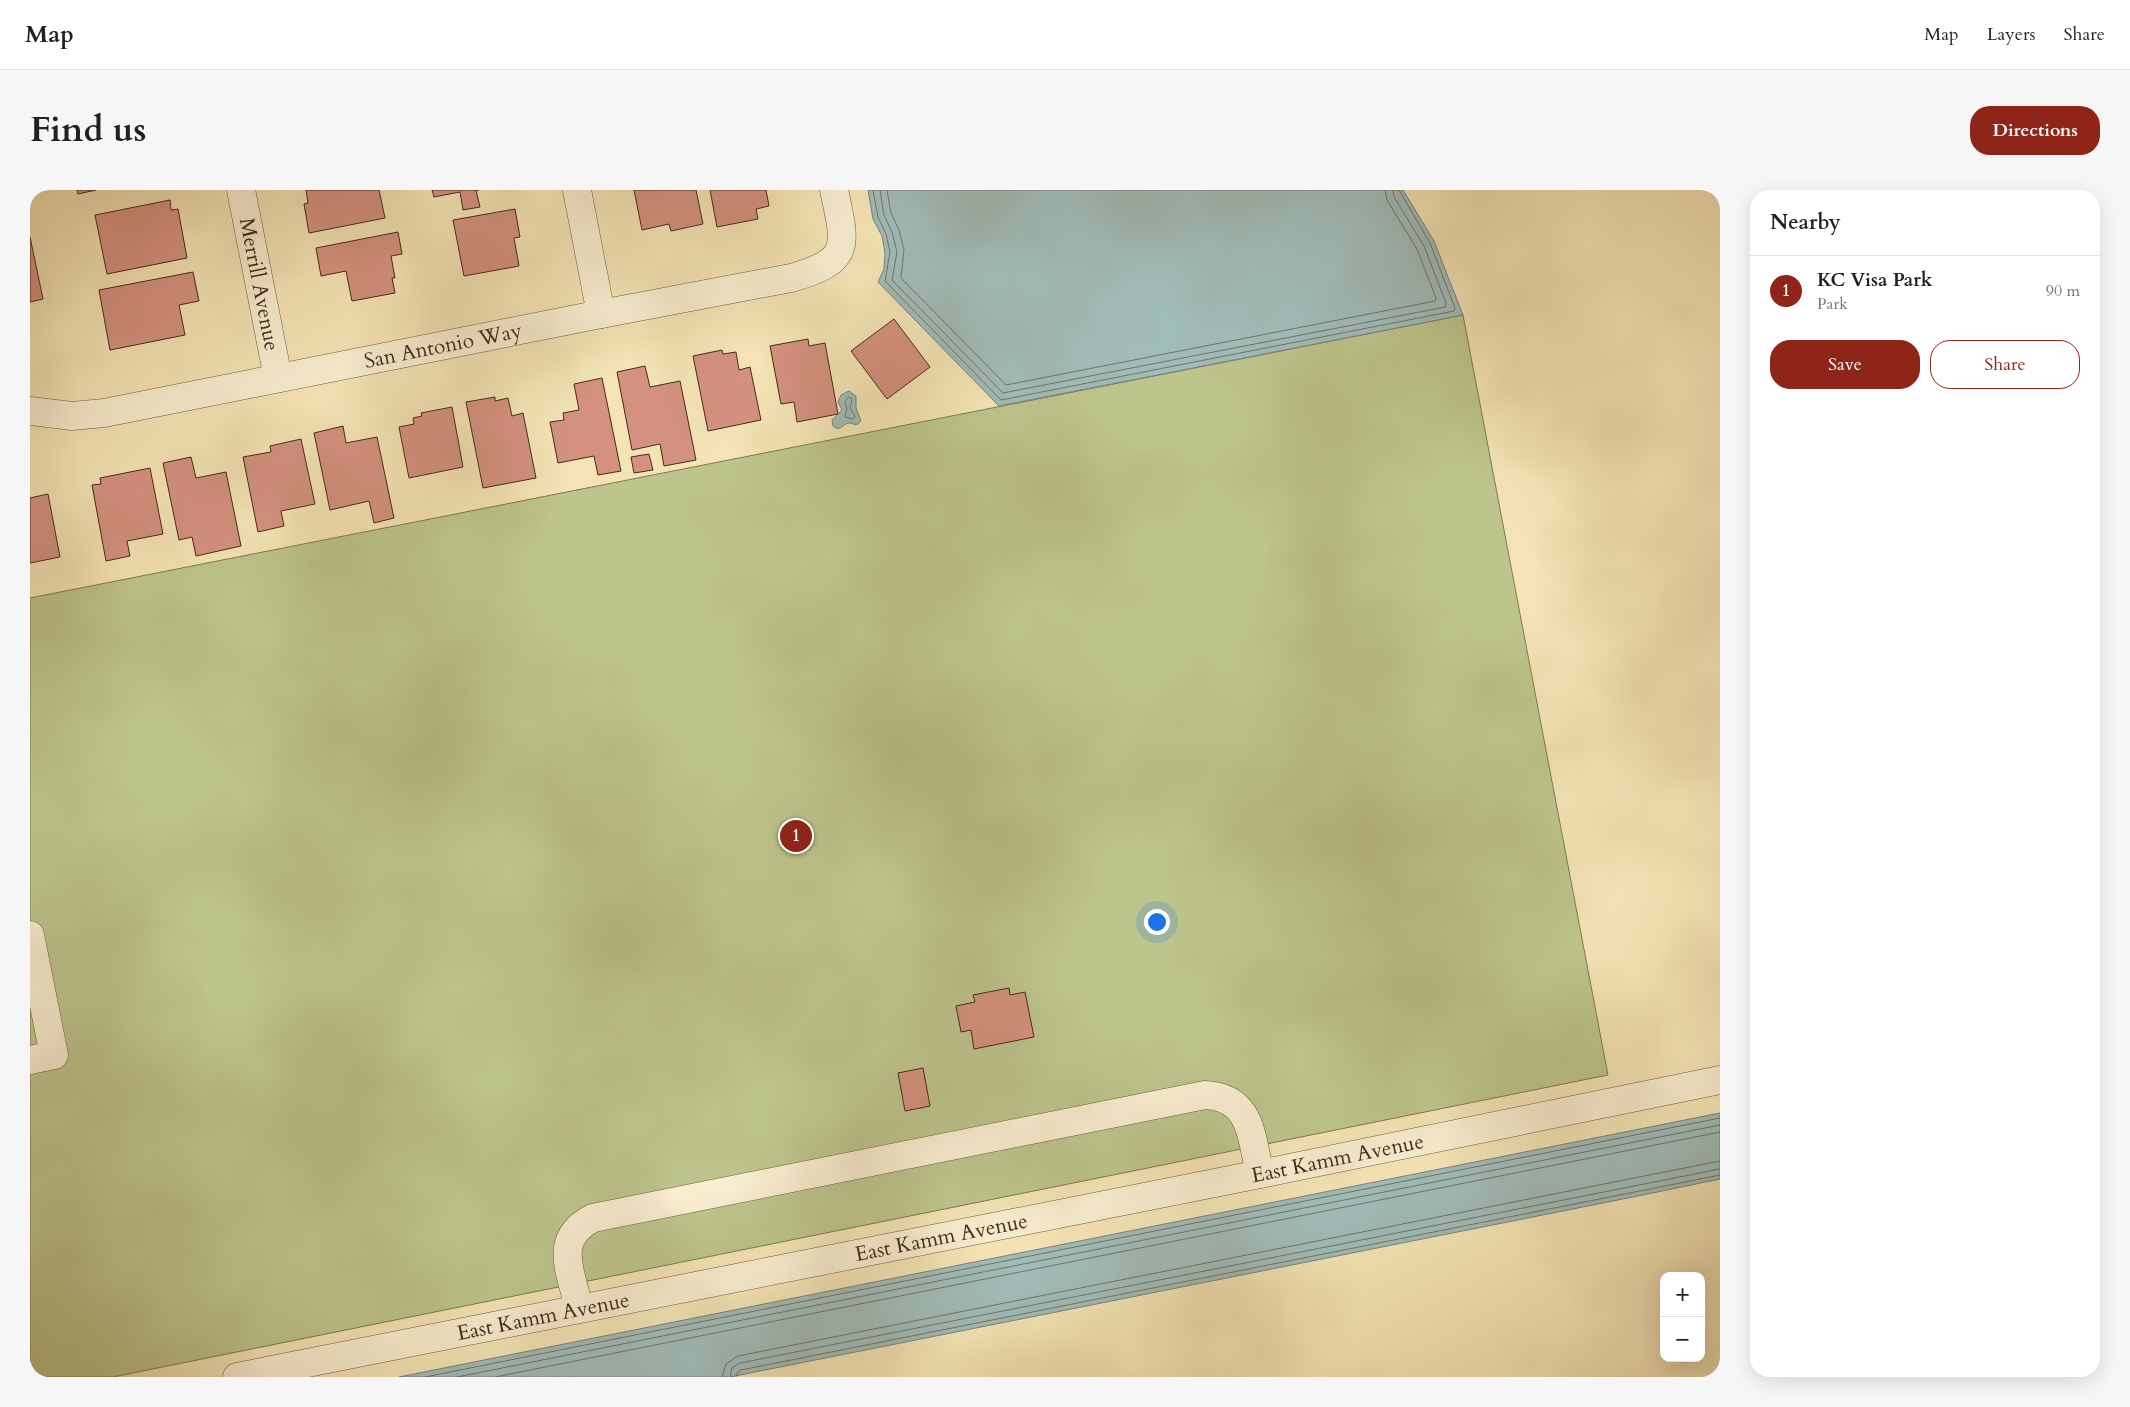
<!DOCTYPE html>
<meta charset="utf-8">
<style>
body{margin:0;font-family:Cardo,serif;background:#f6f6f6;color:#202124}
.controls{position:absolute;right:15px;bottom:15px;display:grid;overflow:hidden;border-radius:10px;box-shadow:0 5px 20px #0002}
.controls button{width:45px;height:45px;display:grid;place-items:center;padding:0;border:0;border-bottom:1px solid #e0e0e0;background:#fff;color:#202124;font:25px sans-serif}
.you{position:absolute;left:1126px;top:731px;width:18px;height:18px;margin:-12px;border:4px solid #fff;border-radius:50%;background:#1a73e8;box-shadow:0 0 0 8px #1a73e833}
.badge{display:grid;place-items:center;width:32px;height:32px;border-radius:50%;background:#8f2418;color:#fff;font-size:16px;font-weight:700}
.pin{position:absolute;translate:-50% -50%;border:2px solid #fff;box-shadow:0 1px 5px #0006}
.list{margin:0;padding:0;list-style:none}
h2{display:flex;justify-content:space-between;align-items:center;height:65px;margin:0;padding:0 20px;font-size:21px}
h2 small{font-size:16px;font-weight:400;color:#757577}
.list li{display:grid;grid-template-columns:32px 1fr auto;gap:15px;align-items:center;box-sizing:border-box;height:70px;padding:0 20px;border-top:1px solid #e0e0e0}
.list b{display:block;font-size:19px;white-space:nowrap}
.list p{margin:0;font-size:16px;white-space:nowrap;color:#757577}
.list em{font-size:16px;font-style:normal;color:#757577}
.actions{display:flex;gap:10px;padding:15px 20px}
.actions a{flex:1;padding:11px 0;border:1px solid #8f2418;border-radius:20px;text-align:center;font-size:18px;color:#8f2418}
.actions .main{background:#8f2418;color:#fff}
.map{position:relative;flex:none;width:1690px;height:1187px;overflow:hidden;border-radius:20px}
header{display:flex;align-items:center;gap:30px;box-sizing:border-box;height:70px;padding:0 25px;background:#fff;border-bottom:1px solid #e0e0e0}
header strong{font-size:24px}
nav{display:flex;gap:28px;margin-inline-start:auto;font-size:18px}
.intro{display:flex;align-items:center;justify-content:space-between;box-sizing:border-box;height:120px;padding:0 30px}
h1{margin:0;font-size:35px}
.button{padding:12px 22px;border-radius:20px;background:#8f2418;color:#fff;font-size:18px;font-weight:700}
main{display:flex;gap:30px;padding:0 30px}
aside{flex:1;background:#fff;border-radius:20px;box-shadow:0 5px 20px #0002}
.map>svg:first-child{display:block}
.green{fill:#bdc48c;stroke:#807854}
.water{fill:#a0bcb8;stroke:#7b827a}
.lines{fill:none;stroke-linecap:round;stroke-linejoin:round}
.shore{stroke:#72746a;stroke-width:1}
.building{fill:#d4917f;stroke:#432c1c}
.minor-casing{stroke:#6f5a42;stroke-width:29}
.minor{stroke:#f8edcf;stroke-width:28}
.labels{text-anchor:middle;dominant-baseline:central;stroke-width:4;stroke-linejoin:round;paint-order:stroke}
.street-label{font-size:21px;fill:#432c1c;stroke:#f8edcf}
</style>
<header>
<strong>Map</strong>
<nav><a>Map</a><a>Layers</a><a>Share</a></nav>
</header>
<div class="intro"><h1>Find us</h1><a class="button">Directions</a></div>
<main>
<div class="map">
<svg width="1690" height="1187" viewBox="0 0 1690 1187">
<rect width="100%" height="100%" fill="#f4e4b5"/>
<filter id="stains"><feTurbulence type="fractalNoise" baseFrequency=".004" numOctaves="4"/><feColorMatrix values="0 0 0 0 .2 0 0 0 0 .09 0 0 0 0 .02 0 0 0 .5 -.17"/></filter>
<radialGradient id="worn" r=".72"><stop offset=".6" stop-color="#630" stop-opacity="0"/><stop offset="1" stop-color="#630" stop-opacity=".3"/></radialGradient>
<path class="green" d="M1433 125 1578 885 83 1187H0V408Z"/>
<g class="water">
<path d="M838 0H1373L1404 51 1433 125 969 216 848 92 854 79 855 63 852 46 843 29Z"/>
<path d="M819 201 826 206V218L831 231 828 234C826 235 823 234 820 233 812 233 811 243 803 236L802 230 812 220 808 212 811 205Z"/>
<path d="M1690 923V989L1603 1007 700 1187H369Z"/>
</g>
<g class="lines">
<g class="shore">
<path d="M843 0 848 27 856 44 860 62 855 91 971 210 1424 121 1425 118 1400 53 1369 0"/>
<path d="M850 0 854 25 862 42 867 62 862 90 973 203 1415 117 1416 113 1394 56 1364 7 1363 0"/>
<path d="M857 0 861 23 869 40 874 60 871 88 976 195 1405 111 1406 108 1387 59 1357 10 1355 0"/>
<path d="M819 207 822 209 820 218 825 226 823 229 815 227 817 218 815 212Z"/>
<path d="M395 1187 1690 928"/>
<path d="M427 1187 1690 935"/>
<path d="M465 1187 1690 942"/>
<path d="M692 1187 696 1174 708 1166 1690 971"/>
<path d="M700 1187 702 1178 710 1173 1690 979"/>
<path d="M706 1187 707 1183 711 1180 1690 985"/>
</g>
</g>
<g class="building">
<path d="M47 0H66L48 4Z"/>
<path d="M276 0H349L355 28 279 43 274 14 278 13Z"/>
<path d="M402 0H449H446L450 17 433 20 430 2 404 7Z"/>
<path d="M604 0H666L673 34 641 41 639 34 612 40Z"/>
<path d="M680 0H736L739 16 726 19 728 29 687 37Z"/>
<path d="M140 10 141 20 148 19 157 68 77 84 65 25Z"/>
<path d="M485 19 490 47 484 48 489 76 434 86 423 30Z"/>
<path d="M368 42 372 64 361 66 365 88H362L365 103 322 111 316 81 291 86 286 58Z"/>
<path d="M0 47 13 109 0 112Z"/>
<path d="M163 82 169 111 149 115 155 145 80 160 69 100Z"/>
<path d="M864 129 900 177 857 209 821 161Z"/>
<path d="M778 149 779 156 795 153 808 224 767 232 764 212 751 214 740 156Z"/>
<path d="M692 160 693 164 706 162 709 180 720 177 731 230 678 241 663 166Z"/>
<path d="M615 176 620 197 650 191 666 270 634 276 630 254 602 260 587 182Z"/>
<path d="M572 188 591 281 568 285 564 266 528 273 520 232 534 230 533 223 549 220 544 194Z"/>
<path d="M465 207V211L478 208 482 226 493 223 506 288 453 298 436 212Z"/>
<path d="M422 217 433 277 379 288 369 237 384 234 383 228 392 226 391 223Z"/>
<path d="M313 236 316 253 347 247 364 328 344 333 339 311 300 320 284 243Z"/>
<path d="M271 249 285 314 251 321 254 336 228 342 213 267 241 262 240 256Z"/>
<path d="M619 264 623 280 604 283 601 267Z"/>
<path d="M161 267 166 288 196 282 211 356 166 366 162 347 149 350 133 273Z"/>
<path d="M120 278 133 344 97 351 100 366 76 371 62 295 71 294 70 288Z"/>
<path d="M18 304 30 367 0 373V308Z"/>
<path d="M979 798 980 805 995 802 1004 847 944 859 941 840 931 842 926 816 945 812 943 805Z"/>
<path d="M893 878 900 916 875 921 868 883Z"/>
</g>
<g class="lines">
<defs>
<g id="minor">
<path id="s1" d="M211 0 248 188"/>
<path d="M547 0 571 124"/>
<path id="s2" d="M0 221 42 226 74 223 571 124 761 88C822 71 816 56 804 0"/>
<path d="M0 745 24 865 0 870"/>
<path d="M549 1118C541 1081 522 1049 563 1028L1175 905C1222 907 1221 947 1230 984"/>
<path id="s3" d="M207 1187 1230 984 1690 890"/>
</g>
</defs>
<use href="#minor" class="minor-casing"/>
<use href="#minor" class="minor"/>
</g>
<g class="labels">
<g class="street-label">
<text stroke="none"><textPath href="#s1" startOffset="96">Merrill Avenue</textPath></text>
<text stroke="none"><textPath href="#s2" startOffset="420">San Antonio Way</textPath></text>
<text stroke="none"><textPath href="#s3" startOffset="1122">East Kamm Avenue</textPath></text>
<text stroke="none"><textPath href="#s3" startOffset="718">East Kamm Avenue</textPath></text>
<text stroke="none"><textPath href="#s3" startOffset="312">East Kamm Avenue</textPath></text>
</g>
</g>
<rect width="100%" height="100%" filter="url(#stains)"/>
<rect width="100%" height="100%" fill="url(#worn)"/>
</svg>
<div class="controls">
<button>+</button>
<button>−</button>
</div>
<div class="you"></div>
<div class="pin badge" style="left:766px;top:646px">1</div>
</div>
<aside>
<h2>Nearby<small></small></h2>
<ul class="list">
<li><span class="badge">1</span><div><b>KC Visa Park</b><p>Park</p></div><em>90 m</em></li>
</ul>
<div class="actions"><a class="main">Save</a><a>Share</a></div>
</aside>
</main>
